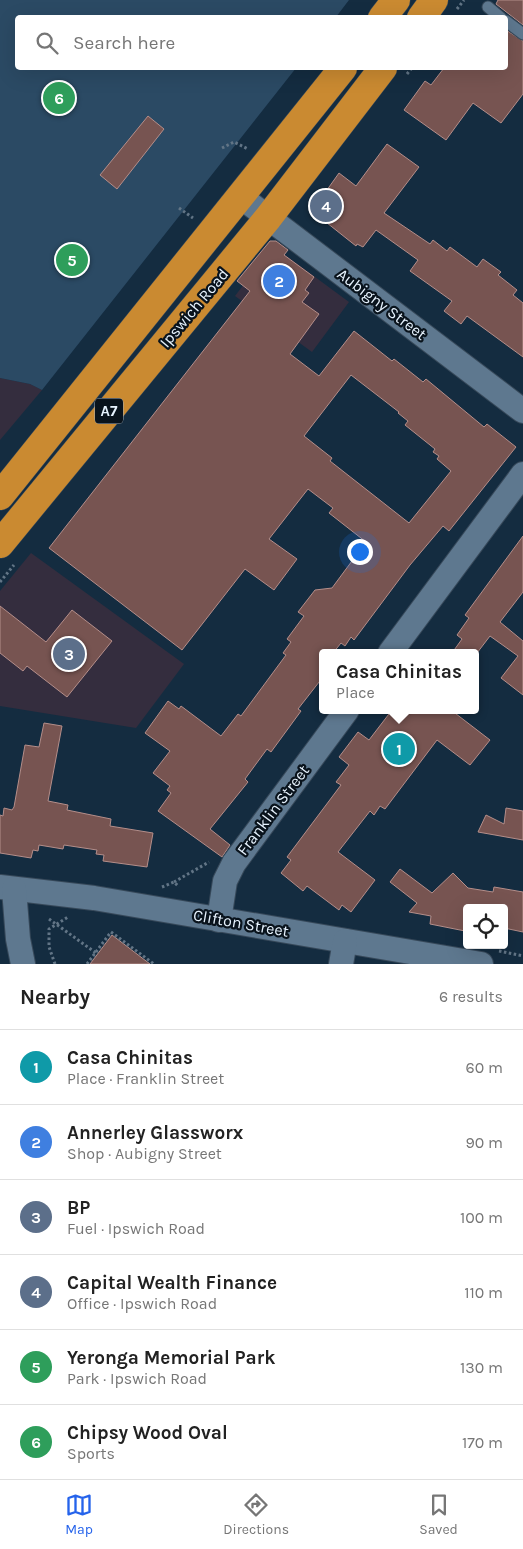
<!DOCTYPE html>
<meta charset="utf-8">
<style>
body{margin:0;font-family:Karla,sans-serif;background:#f6f6f6;color:#222}
.controls{position:absolute;right:15px;bottom:15px;display:grid;overflow:hidden;border-radius:5px;box-shadow:0 5px 20px #0002}
.controls button{width:45px;height:45px;display:grid;place-items:center;padding:0;border:0;border-bottom:1px solid #e0e0e0;background:#fff;color:#222;font:25px sans-serif}
.you{position:absolute;left:359px;top:551px;width:18px;height:18px;margin:-12px;border:4px solid #fff;border-radius:50%;background:#1a73e8;box-shadow:0 0 0 8px #1a73e833}
.badge{display:grid;place-items:center;width:32px;height:32px;border-radius:50%;background:#2563eb;color:#fff;font-size:16px;font-weight:700}
.pin{position:absolute;translate:-50% -50%;border:2px solid #fff;box-shadow:0 1px 5px #0006}
.popup{position:absolute;left:319px;top:649px;width:160px;height:65px;box-sizing:border-box;display:grid;place-content:center;border-radius:5px;background:#fff;filter:drop-shadow(0 1px 4px #0005);font-size:16px;white-space:nowrap;color:#767676}
.popup b{font-size:19px;color:#222}
.popup::after{content:'';position:absolute;left:50%;top:100%;margin-left:-10px;border:10px solid transparent;border-top-color:#fff}
.list{margin:0;padding:0;list-style:none}
h2{display:flex;justify-content:space-between;align-items:center;height:65px;margin:0;padding:0 20px;font-size:21px}
h2 small{font-size:16px;font-weight:400;color:#767676}
.list li{display:grid;grid-template-columns:32px 1fr auto;gap:15px;align-items:center;box-sizing:border-box;height:75px;padding:0 20px;border-top:1px solid #e0e0e0}
.list b{display:block;font-size:19px;white-space:nowrap}
.list p{margin:0;font-size:16px;white-space:nowrap;color:#767676}
.list em{font-size:16px;font-style:normal;color:#767676}
.icon{flex:none;width:28px;height:28px;fill:none;stroke:currentColor;stroke-width:2;stroke-linecap:round;stroke-linejoin:round}
.map{position:relative;flex:none;width:523px;height:964px;overflow:hidden}
.search{position:absolute;background:#fff;box-shadow:0 5px 20px #0002;left:15px;right:15px;top:15px;height:55px;display:flex;align-items:center;gap:12px;box-sizing:border-box;padding:0 18px;border-radius:5px;color:#767676;font-size:19px}
.sheet{height:515px;background:#fff}
nav{display:flex;justify-content:space-around;align-items:center;box-sizing:border-box;height:70px;border-top:1px solid #e0e0e0;background:#fff;font-size:14px;color:#767676}
nav a{display:grid;justify-items:center;gap:2px}
nav .on{color:#2563eb}
.map>svg:first-child{display:block}
.commercial{fill:#342d3e}
.green{fill:#2b4a64}
.building{fill:#775451;stroke:#b48e8a;fill-rule:evenodd}
.lines{fill:none;stroke-linecap:round;stroke-linejoin:round}
.lane-casing{stroke:#37495a;stroke-width:13}
.street-casing{stroke:#37495a;stroke-width:26}
.highway-casing{stroke:#37495a;stroke-width:29}
.path{stroke:#627586;stroke-width:3;stroke-dasharray:2.5 2.5;stroke-linecap:butt}
.lane{stroke:#5e788f;stroke-width:11}
.street{stroke:#5e788f;stroke-width:24}
.highway{stroke:#ca8a31;stroke-width:28}
.labels{text-anchor:middle;dominant-baseline:central;stroke-width:4.5;stroke-linejoin:round;paint-order:stroke}
.shield{fill:#09131c;stroke:#a4afba;stroke-width:1}
.shield-label{font-size:15px;font-weight:bold;fill:#e6f2fd}
.street-label{font-size:16px;fill:#e6f2fd;stroke:#09131c}
</style>
<div class="map">
<svg width="523" height="964" viewBox="0 0 523 964">
<rect width="100%" height="100%" fill="#142c40"/>
<g class="commercial">
<path d="M273 246 349 302 312 352 235 296Z"/>
<path d="M0 378 30 384 42 390 0 440Z"/>
<path d="M31 553 184 664 136 728 0 706V591Z"/>
</g>
<path class="green" d="M0 0H349L336 17 18 18V68H296L42 390 30 384 0 378Z"/>
<g class="building">
<path d="M498 0H523V25L496 4Z"/>
<path d="M506 30 523 41V94L501 123 473 103 446 140 404 110 425 81 431 85 444 68H506Z"/>
<path d="M148 116 164 129 117 189 100 175Z"/>
<path d="M387 144 419 167 384 213 430 244 433 240 447 251 450 247 477 267 483 259 501 272 498 275 517 290 513 295 523 303V357L467 316 461 324 444 311 452 301 410 271 418 260 376 230 363 247 357 244 356 246 312 211 339 173 356 186Z"/>
<path d="M270 241H276L288 250 284 255 314 277 305 290 309 293 302 302 319 314 290 354 319 376 354 331 392 361 394 359 423 382 426 379 484 427 487 424 516 447 449 531 443 526 410 565 354 640 351 637 345 646 341 643 333 653H323V677L298 709 301 711 271 752 267 749 245 779 248 782 210 829 230 845 222 857 158 811 171 793 167 790 170 786 153 773 170 751 145 733 168 701 179 709 181 706 221 736 238 714 241 716 286 655 283 653 291 642 287 639 304 616 298 612 315 590 332 588 366 542 329 513 333 508 308 489 269 539 297 559 274 590 245 569 182 650 49 548 250 291 237 281ZM351 375 399 412 398 413 408 421 405 425 435 449 433 452 439 456 437 459 451 471 409 523 330 461 332 458 304 436Z"/>
<path d="M523 536V592L500 622 523 641V695L501 678 518 656 490 636 477 653H452L462 639 457 635 469 618 465 615Z"/>
<path d="M0 606 46 642 72 610 112 641 67 697 27 666 23 671 0 653Z"/>
<path d="M392 710H451L490 740 470 765 437 740 385 809 380 806 374 815 370 811 338 852 375 880 351 912 342 905 339 910 307 886 303 891 281 873 291 860 287 857 341 785 336 782 349 765 339 757 358 732 369 740Z"/>
<path d="M44 723 62 726 48 801 68 805 67 810 111 819 110 826 153 833 147 867 103 861 104 855 96 854 97 850 64 845 63 849 39 845 38 851 33 850 31 858 0 853V815L3 816 4 808 12 810 14 807 25 745 39 747Z"/>
<path d="M506 808 523 811V840L478 832 486 815 504 824Z"/>
<path d="M400 869 432 893 453 873 468 888 493 892 494 887 523 892V932L504 928V908H467L465 931 430 924 431 916 409 912 417 903 390 882Z"/>
<path d="M112 935 150 964H90Z"/>
</g>
<g class="lines">
<defs>
<g id="lane">
<path d="M488 7 501 18"/>
<path d="M506 21 523 34"/>
</g>
<g id="street">
<path d="M241 197 523 411"/>
<path d="M390 653 523 474"/>
<path d="M0 887 94 898 481 964"/>
<path d="M14 889 18 939 23 964"/>
<path d="M219 920 225 881 234 863 347 710"/>
<path d="M341 964 345 941"/>
</g>
<g id="highway">
<path d="M382 18 396 0"/>
<path d="M421 18 434 0"/>
<path d="M0 496 343 68"/>
<path d="M0 544 268 218 383 68"/>
</g>
</defs>
<use href="#lane" class="lane-casing"/>
<use href="#street" class="street-casing"/>
<use href="#highway" class="highway-casing"/>
<g class="path">
<path d="M457 9 464 0"/>
<path d="M407 74 412 68"/>
<path d="M222 148 234 142 248 149"/>
<path d="M179 208 193 218"/>
<path d="M0 582 14 565"/>
<path d="M174 882 209 862"/>
<path d="M162 887 174 882 179 887"/>
<path d="M49 919 96 953"/>
<path d="M499 951 523 956"/>
<path d="M55 964 49 947V929L68 917"/>
<path d="M87 964 111 932 154 964"/>
</g>
<use href="#lane" class="lane"/>
<use href="#street" class="street"/>
<use href="#highway" class="highway"/>
</g>
<g class="labels">
<rect class="shield" x="95" y="398.5" width="28" height="25" rx="4"/>
<g class="shield-label">
<text x="109" y="411">A7</text>
</g>
<g class="street-label">
<text transform="translate(382 304) rotate(37)">Aubigny Street</text>
<text transform="translate(194 308) rotate(-50)">Ipswich Road</text>
<text transform="translate(273 810) rotate(-53)">Franklin Street</text>
<text transform="translate(241 923) rotate(10)">Clifton Street</text>
</g>
</g>
</svg>
<div class="controls">
<button><svg class="icon" aria-label="locate" viewBox="0 0 24 24"><circle cx="12" cy="12" r="6"/><path d="M12 2v4M12 18v4M2 12h4M18 12h4"/></svg></button>
</div>
<div class="you"></div>
<div class="pin badge" style="left:399px;top:749px;background:#0f9aa8">1</div>
<div class="popup"><b>Casa Chinitas</b>Place</div>
<div class="pin badge" style="left:279px;top:281px;background:#3f7fe0">2</div>
<div class="pin badge" style="left:69px;top:654px;background:#5c6f8a">3</div>
<div class="pin badge" style="left:326px;top:206px;background:#5c6f8a">4</div>
<div class="pin badge" style="left:72px;top:260px;background:#2e9e5b">5</div>
<div class="pin badge" style="left:59px;top:98px;background:#2e9e5b">6</div>
<div class="search"><svg class="icon" aria-label="search" viewBox="0 0 24 24"><circle cx="10" cy="10" r="6"/><path d="M15 15l6 6"/></svg>Search here</div>
</div>
<section class="sheet">
<h2>Nearby<small>6 results</small></h2>
<ul class="list">
<li><span class="badge" style="background:#0f9aa8">1</span><div><b>Casa Chinitas</b><p>Place · Franklin Street</p></div><em>60 m</em></li>
<li><span class="badge" style="background:#3f7fe0">2</span><div><b>Annerley Glassworx</b><p>Shop · Aubigny Street</p></div><em>90 m</em></li>
<li><span class="badge" style="background:#5c6f8a">3</span><div><b>BP</b><p>Fuel · Ipswich Road</p></div><em>100 m</em></li>
<li><span class="badge" style="background:#5c6f8a">4</span><div><b>Capital Wealth Finance</b><p>Office · Ipswich Road</p></div><em>110 m</em></li>
<li><span class="badge" style="background:#2e9e5b">5</span><div><b>Yeronga Memorial Park</b><p>Park · Ipswich Road</p></div><em>130 m</em></li>
<li><span class="badge" style="background:#2e9e5b">6</span><div><b>Chipsy Wood Oval</b><p>Sports</p></div><em>170 m</em></li>
</ul>
</section>
<nav>
<a class="on"><svg class="icon" aria-label="map" viewBox="0 0 24 24"><path d="M3 6l6-2 6 2 6-2v14l-6 2-6-2-6 2zM9 4v14M15 6v14"/></svg>Map</a>
<a><svg class="icon" aria-label="directions" viewBox="0 0 24 24"><path d="M12 3l9 9-9 9-9-9zM9 14v-3h6M13 9l2 2-2 2"/></svg>Directions</a>
<a><svg class="icon" aria-label="saved" viewBox="0 0 24 24"><path d="M7 4h10v16l-5-4-5 4z"/></svg>Saved</a>
</nav>
